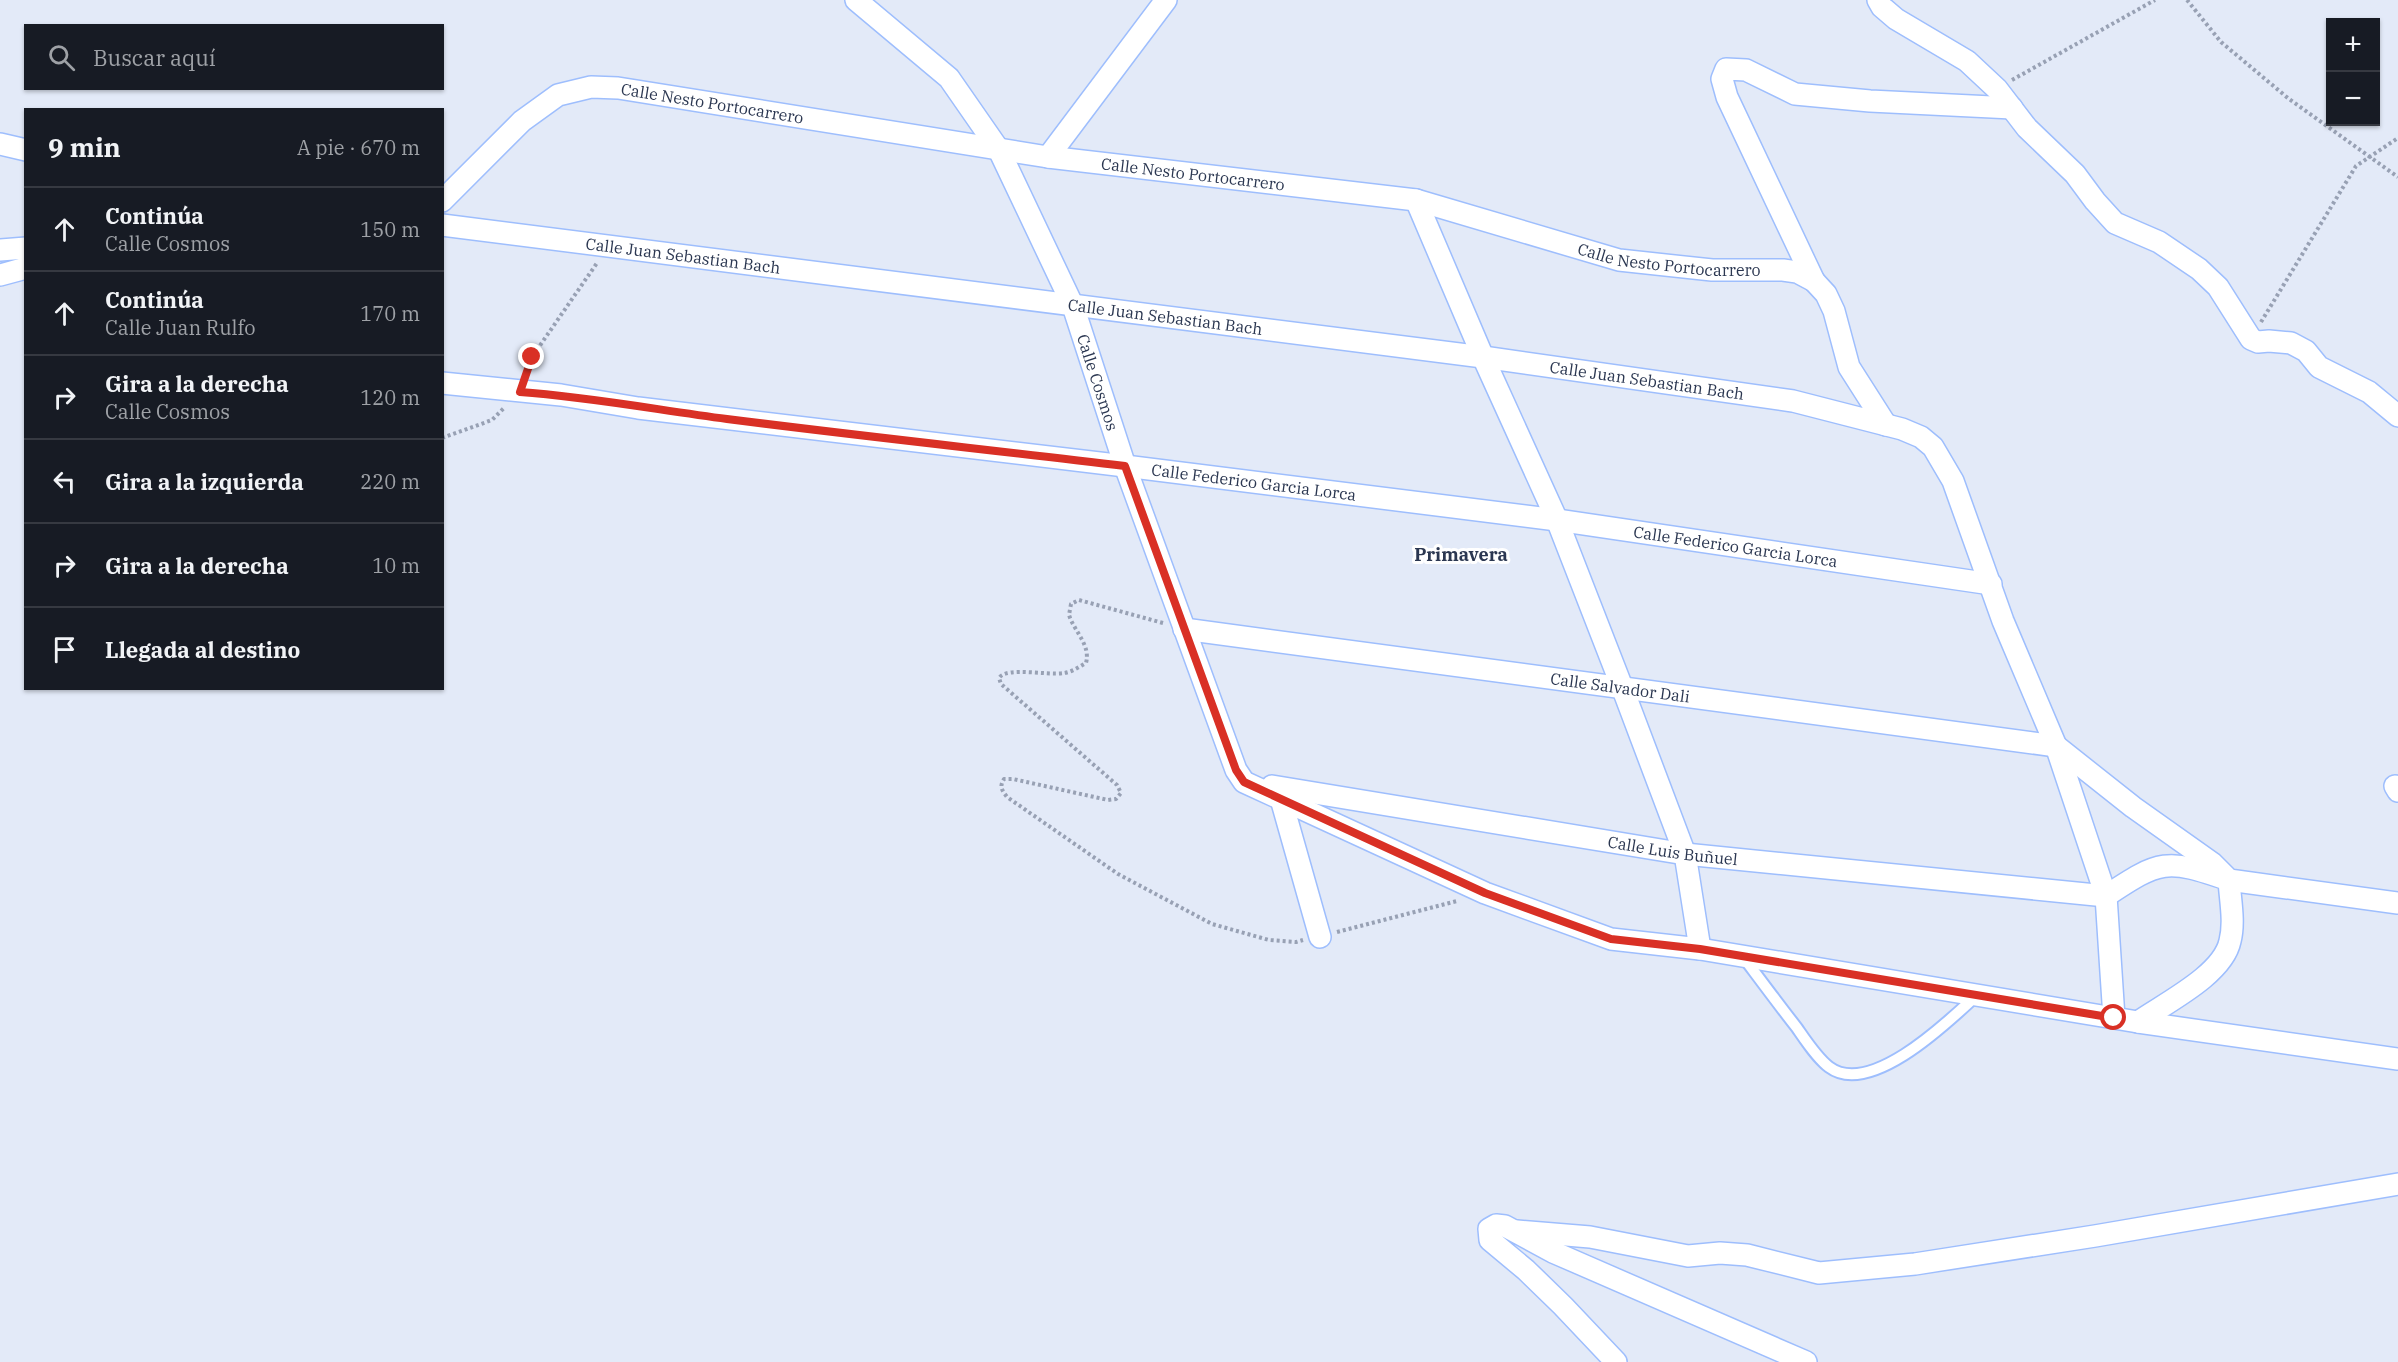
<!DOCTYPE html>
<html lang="es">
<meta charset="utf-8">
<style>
body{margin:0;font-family:"IBM Plex Serif",serif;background:#20242c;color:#f1f3f6}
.controls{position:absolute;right:18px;top:18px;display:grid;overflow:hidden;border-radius:0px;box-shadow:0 2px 4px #0004}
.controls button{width:54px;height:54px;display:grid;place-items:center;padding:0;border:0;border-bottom:2px solid #363941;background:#171b24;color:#f1f3f6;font:30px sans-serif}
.stop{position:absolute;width:18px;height:18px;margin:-14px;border:4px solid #d93025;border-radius:50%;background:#fff}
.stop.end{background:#d93025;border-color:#fff;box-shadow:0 2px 6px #0008}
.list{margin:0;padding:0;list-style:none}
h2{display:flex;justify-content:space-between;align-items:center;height:78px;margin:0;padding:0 24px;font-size:26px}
h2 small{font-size:20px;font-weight:400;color:#9ea1a6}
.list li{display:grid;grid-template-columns:39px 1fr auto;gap:18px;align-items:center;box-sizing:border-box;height:84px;padding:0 24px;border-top:2px solid #363941}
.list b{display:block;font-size:22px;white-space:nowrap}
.list p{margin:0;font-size:20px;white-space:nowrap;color:#9ea1a6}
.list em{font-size:20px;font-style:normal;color:#9ea1a6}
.icon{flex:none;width:33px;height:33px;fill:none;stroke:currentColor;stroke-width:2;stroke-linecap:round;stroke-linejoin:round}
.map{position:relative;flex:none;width:2398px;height:1362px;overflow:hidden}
.search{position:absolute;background:#171b24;box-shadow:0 2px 4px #0004;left:24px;top:24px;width:420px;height:66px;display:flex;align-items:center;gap:15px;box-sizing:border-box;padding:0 21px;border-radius:0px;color:#9ea1a6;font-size:22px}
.panel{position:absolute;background:#171b24;box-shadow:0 2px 4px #0004;left:24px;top:108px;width:420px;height:582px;border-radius:0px}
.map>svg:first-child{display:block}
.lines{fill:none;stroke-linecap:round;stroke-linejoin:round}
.lane-casing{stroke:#9ebefd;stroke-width:14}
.street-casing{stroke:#9ebefd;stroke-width:24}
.path{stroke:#98a1b4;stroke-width:4;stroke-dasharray:3 3;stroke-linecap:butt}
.lane{stroke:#fff;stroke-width:10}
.street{stroke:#fff;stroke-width:21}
.route{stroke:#d93025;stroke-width:8}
.labels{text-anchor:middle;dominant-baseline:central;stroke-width:6;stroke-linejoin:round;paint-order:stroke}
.street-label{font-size:16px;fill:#2b3751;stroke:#fff}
.neighbourhood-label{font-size:18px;font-weight:bold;fill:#2b3751;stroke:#fff}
</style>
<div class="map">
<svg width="2398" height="1362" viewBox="0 0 2398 1362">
<rect width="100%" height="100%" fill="#e3eaf8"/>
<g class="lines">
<defs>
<path id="lane" d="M1744 958C1762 982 1779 1005 1797 1028 1806 1041 1817 1058 1829 1067 1870 1098 1949 1021 1977 995"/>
<g id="street">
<path id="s1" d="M856 0 949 78 999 150 1073 306 1125 466 1236 770 1244 782 1485 893 1611 939 1700 949 2138 1022 2398 1059"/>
<path d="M1878 0 1882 7 1896 19 1967 61 1997 89 2027 128 2075 174 2095 201 2115 223 2159 242 2199 269 2218 287 2251 339 2258 342 2269 341 2291 343 2306 351 2319 367 2369 392 2398 416"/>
<path d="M0 144 26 150"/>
<path d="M1048 157 1166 0"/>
<path d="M1416 200 1483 357 1557 520 1622 687 1685 854 1700 949"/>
<path id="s2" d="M442 201 522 121 558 95 591 87 618 88 1048 157 1416 200 1619 260 1712 270H1783L1797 272 1814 281 1826 294 1834 311 1849 367 1886 425"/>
<path id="s3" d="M442 225 1483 357 1793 401 1902 429 1921 437 1933 447 1953 481 2003 621 2056 746 2106 896 2114 1018"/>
<path d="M0 250 26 248"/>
<path d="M0 275 26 268"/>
<path d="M1814 281 1727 97 1722 79 1726 69 1746 70 1795 94 1870 101 2012 108"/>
<path id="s4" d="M442 383 561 395 638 408 1125 466 1557 520 1991 584"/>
<path id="s5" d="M1184 629 2056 746 2133 807 2212 863 2229 880 2398 903"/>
<path id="s6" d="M1272 786 1685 854 2106 896C2160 860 2166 858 2229 880 2230 899 2235 922 2230 941 2223 975 2165 1003 2138 1022"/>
<path d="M2395 786 2398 791"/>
<path d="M1281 799 1320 937"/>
<path d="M1517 1231 1590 1237 1688 1256 1720 1253 1747 1255 1819 1273 1915 1264 2095 1236 2398 1184"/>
<path d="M1616 1362 1563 1306 1526 1270 1490 1240 1489 1229 1496 1225 1505 1226 1553 1252 1806 1362"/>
</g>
</defs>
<use href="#lane" class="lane-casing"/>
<use href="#street" class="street-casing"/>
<g class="path">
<path d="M2187 0 2221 42 2289 99 2398 177"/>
<path d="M2012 80 2155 0"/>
<path d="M2261 322 2356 166 2398 138"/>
<path d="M527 372 532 357 597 263"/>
<path d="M442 438 492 420 504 408"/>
<path d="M1163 623 1079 600 1071 604 1069 615C1074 631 1091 645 1086 663 1079 667 1072 672 1064 673 1048 676 1007 666 999 678L1001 684 1117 785 1121 793 1116 799 1108 800 1013 779H1004C999 787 1002 790 1007 797L1118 874 1212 924 1269 940 1296 942 1303 940"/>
<path d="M1337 932 1457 901"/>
</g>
<use href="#lane" class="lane"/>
<use href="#street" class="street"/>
</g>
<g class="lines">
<path class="route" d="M532 357 520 392C590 397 658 410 727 419 860 436 992 450 1125 466L1236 770 1244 782 1485 893 1611 939 1700 949 2114 1018"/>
</g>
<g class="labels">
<g class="street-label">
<text stroke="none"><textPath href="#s2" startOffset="314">Calle Nesto Portocarrero</textPath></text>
<text stroke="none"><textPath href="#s2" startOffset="800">Calle Nesto Portocarrero</textPath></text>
<text stroke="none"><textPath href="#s3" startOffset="243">Calle Juan Sebastian Bach</textPath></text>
<text stroke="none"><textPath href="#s2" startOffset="1286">Calle Nesto Portocarrero</textPath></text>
<text stroke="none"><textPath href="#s3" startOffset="729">Calle Juan Sebastian Bach</textPath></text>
<text stroke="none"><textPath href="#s3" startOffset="1215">Calle Juan Sebastian Bach</textPath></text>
<text stroke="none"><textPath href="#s1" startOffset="462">Calle Cosmos</textPath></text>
<text stroke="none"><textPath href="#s4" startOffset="818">Calle Federico Garcia Lorca</textPath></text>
<text stroke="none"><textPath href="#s4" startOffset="1304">Calle Federico Garcia Lorca</textPath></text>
<text stroke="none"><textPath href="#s5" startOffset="440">Calle Salvador Dali</textPath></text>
<text stroke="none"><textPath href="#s6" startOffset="406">Calle Luis Buñuel</textPath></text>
</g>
<g class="neighbourhood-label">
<text x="1461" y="554">Primavera</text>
</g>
</g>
</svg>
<div class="controls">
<button>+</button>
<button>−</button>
</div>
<div class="stop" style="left:2114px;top:1018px"></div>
<div class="stop end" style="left:532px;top:357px"></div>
<div class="search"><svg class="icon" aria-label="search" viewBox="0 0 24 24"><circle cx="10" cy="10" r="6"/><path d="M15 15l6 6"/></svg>Buscar aquí</div>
<section class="panel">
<h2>9 min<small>A pie · 670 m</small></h2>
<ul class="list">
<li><svg class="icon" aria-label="ahead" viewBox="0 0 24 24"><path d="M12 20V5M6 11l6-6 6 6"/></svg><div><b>Continúa</b><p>Calle Cosmos</p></div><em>150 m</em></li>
<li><svg class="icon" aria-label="ahead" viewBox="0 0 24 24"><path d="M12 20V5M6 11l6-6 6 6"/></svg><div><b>Continúa</b><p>Calle Juan Rulfo</p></div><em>170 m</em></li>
<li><svg class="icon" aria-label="right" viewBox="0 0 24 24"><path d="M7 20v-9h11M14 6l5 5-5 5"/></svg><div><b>Gira a la derecha</b><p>Calle Cosmos</p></div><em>120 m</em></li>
<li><svg class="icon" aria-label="left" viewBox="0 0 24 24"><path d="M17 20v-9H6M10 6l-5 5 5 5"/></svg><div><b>Gira a la izquierda</b></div><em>220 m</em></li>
<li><svg class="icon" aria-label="right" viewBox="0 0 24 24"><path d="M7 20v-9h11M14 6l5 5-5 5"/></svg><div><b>Gira a la derecha</b></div><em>10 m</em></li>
<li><svg class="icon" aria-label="arrive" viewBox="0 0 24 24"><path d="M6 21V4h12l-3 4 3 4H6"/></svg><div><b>Llegada al destino</b></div></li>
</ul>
</section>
</div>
